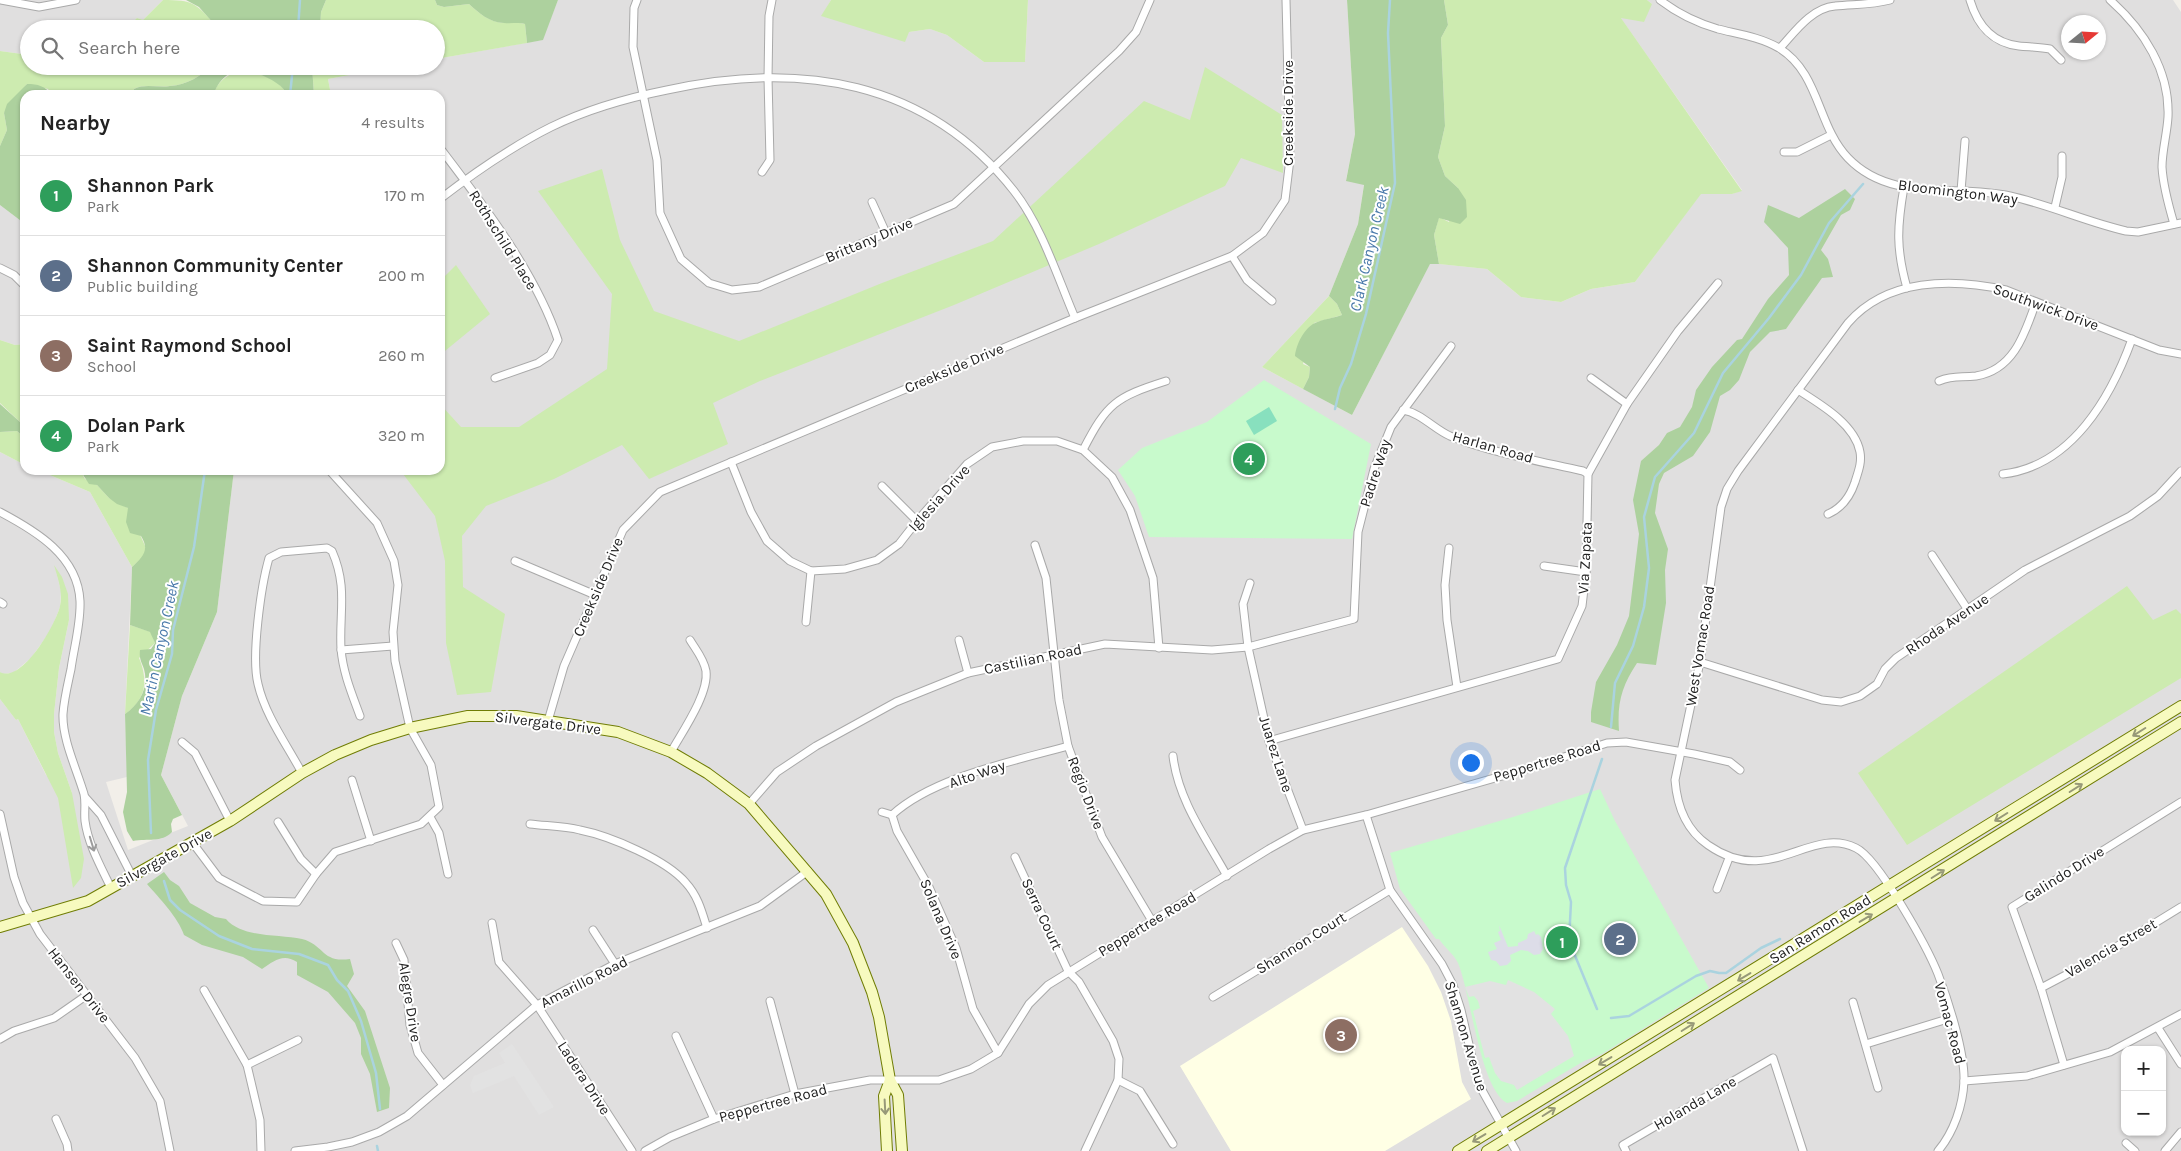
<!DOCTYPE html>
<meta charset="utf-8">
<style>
body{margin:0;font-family:Karla,sans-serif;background:#f2f2f2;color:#222}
.controls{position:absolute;right:15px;bottom:15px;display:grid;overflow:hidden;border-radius:10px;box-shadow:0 1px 4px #0004}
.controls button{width:45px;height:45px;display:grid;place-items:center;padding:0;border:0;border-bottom:1px solid #e0e0e0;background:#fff;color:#222;font:25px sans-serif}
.compass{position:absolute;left:2061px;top:15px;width:45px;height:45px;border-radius:50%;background:#fff;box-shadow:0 1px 4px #0004;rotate:72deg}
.you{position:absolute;left:1470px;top:762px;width:18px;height:18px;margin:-12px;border:4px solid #fff;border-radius:50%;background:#1a73e8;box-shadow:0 0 0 8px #1a73e833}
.badge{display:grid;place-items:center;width:32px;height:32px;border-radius:50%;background:#0f766e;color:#fff;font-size:16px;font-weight:700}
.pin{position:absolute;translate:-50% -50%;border:2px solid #fff;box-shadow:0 1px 5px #0006}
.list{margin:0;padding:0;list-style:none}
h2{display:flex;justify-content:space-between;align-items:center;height:65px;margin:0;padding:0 20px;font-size:21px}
h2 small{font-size:16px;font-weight:400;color:#767676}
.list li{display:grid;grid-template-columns:32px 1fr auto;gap:15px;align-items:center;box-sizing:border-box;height:80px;padding:0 20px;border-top:1px solid #e0e0e0}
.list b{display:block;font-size:19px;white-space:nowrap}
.list p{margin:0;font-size:16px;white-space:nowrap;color:#767676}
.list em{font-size:16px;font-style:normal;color:#767676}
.icon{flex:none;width:28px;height:28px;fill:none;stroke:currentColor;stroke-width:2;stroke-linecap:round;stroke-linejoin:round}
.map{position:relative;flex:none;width:2181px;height:1151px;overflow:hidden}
.search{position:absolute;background:#fff;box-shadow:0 1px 4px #0004;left:20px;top:20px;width:425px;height:55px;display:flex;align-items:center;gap:12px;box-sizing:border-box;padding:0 18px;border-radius:28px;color:#767676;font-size:19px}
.panel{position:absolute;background:#fff;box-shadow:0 1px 4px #0004;left:20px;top:90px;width:425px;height:385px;border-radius:15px}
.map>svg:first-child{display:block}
.residential{fill:#e0dfdf;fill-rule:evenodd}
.education{fill:#ffffe5}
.grass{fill:#cdebb0}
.forest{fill:#add19e}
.park{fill:#c8facc}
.pitch{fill:#88e0be}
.parking{fill:#e2e2e2}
.plaza{fill:#dddde8}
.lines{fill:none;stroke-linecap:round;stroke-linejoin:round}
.stream{stroke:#aad3df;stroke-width:2.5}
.street-casing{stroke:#a9a9a9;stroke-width:9}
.secondary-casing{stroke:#707d05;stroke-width:12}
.street{stroke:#fff;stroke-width:7}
.secondary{stroke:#f7fabf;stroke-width:10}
.oneway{stroke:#979978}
.oneway2{stroke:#9c9c9c}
.labels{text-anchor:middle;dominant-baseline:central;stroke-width:4;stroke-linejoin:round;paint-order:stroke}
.street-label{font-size:15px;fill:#222;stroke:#fff}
.water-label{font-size:16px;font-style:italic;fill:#4a7aab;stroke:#fff}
</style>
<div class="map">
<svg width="2181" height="1151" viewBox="0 0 2181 1151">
<rect width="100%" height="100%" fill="#f2efe9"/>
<g class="residential">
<path d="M0 0H163L143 20 137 18 125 29H29V55L0 51Z"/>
<path d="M558 0H831L822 16 909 32 930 29 947 35 984 62H1025L1028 0H1347L1355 134 1346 180 1364 184 1358 224 1329 296 1262 367 1352 415 1430 263 1487 269 1521 297 1561 302 1591 289 1635 282 1701 193 1732 194 1742 190 1620 17 1652 4 1647 0H2173L2181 12V1151H0V699L16 720 18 719 46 775 72 793 58 753 54 732V714L59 668 69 620 55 567 61 591 60 607 51 630 31 658 13 673 3 674 0 672V452L25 465V470H38L90 492 132 567 125 714 127 777 106 782 128 850 188 826 161 775 182 696 217 612 234 470H440V95H331L328 79 399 66H436V59L542 40ZM2068 22H2098V52H2068ZM2125 1050H2162V1132H2125Z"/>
<path d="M0 205 25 224V344L15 345 0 340Z"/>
</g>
<path class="education" d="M1402 927 1428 966 1441 992 1451 1021 1462 1082 1471 1099 1385 1151H1231L1180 1066Z"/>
<g class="grass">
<path d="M163 0C193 0 196 3 215 25V29H125L137 18 143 20Z"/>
<path d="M326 0H435L437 5 444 7 469 4C479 13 490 23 505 23 512 23 518 22 525 24L527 43 436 59V29H320L321 12Z"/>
<path d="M831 0H1028L1025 62H984L947 35 930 29 909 32 905 42 821 16Z"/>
<path d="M1444 0H1647L1652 4 1644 22 1621 18 1742 191 1732 194H1701L1635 282 1591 289 1561 302 1521 297 1487 269 1439 264 1434 235 1439 217 1449 222 1458 188 1445 176 1438 157 1445 126 1441 38 1448 25Z"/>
<path d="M0 51 29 55V66H213C199 76 188 85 170 86 158 88 145 83 134 89L133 95H52L48 89 27 84 4 113 7 130 0 146Z"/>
<path d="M312 66H398L328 79 331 95H314Z"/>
<path d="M1205 67 1282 115 1283 173 1241 158 1225 186 1099 244 954 305 760 381 713 403 728 444 649 479 622 445 554 479 486 506 462 536 463 587 505 614 491 692 457 695 446 643 445 561 435 516 400 470H440V404L461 427H519L607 369 612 294 538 191 602 169 620 240 654 311 739 341 882 283 993 241 1144 101 1190 120Z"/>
<path d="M239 70C255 73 276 76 285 91L283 95H213C217 82 227 75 239 70Z"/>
<path d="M456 265 490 314 440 355V281Z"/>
<path d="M1329 296 1337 304 1342 315 1314 323 1303 364 1310 367 1309 377 1303 389 1262 367Z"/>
<path d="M0 340 15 345 25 344V422H20L0 403Z"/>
<path d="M17 431 25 438V465L0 452V432Z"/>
<path d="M38 470H80L85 479 97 485 109 498 128 508 146 548 144 556 132 567 90 492Z"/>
<path d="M54 565 62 577 68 594 69 620 59 668 54 714V732L58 753 72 793 84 859 81 878 73 888 58 798 18 719 16 720 0 699V672C22 684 56 624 60 606 63 592 58 579 54 565Z"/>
<path d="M2127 586 2153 620 2176 609 2181 614V678L1907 845 1858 773Z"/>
<path d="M130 625 151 632 155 643 139 658C148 680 147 699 125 714Z"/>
</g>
<g class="forest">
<path d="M186 0H326L321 12 320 29H215V25L199 7Z"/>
<path d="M435 0H558L543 40 527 43 525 24C517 22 512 24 504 23 490 23 479 13 469 4L444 7 437 5Z"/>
<path d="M1347 0H1444L1448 25 1441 38 1445 126 1438 157 1445 176 1458 188 1466 200 1467 217 1460 224 1439 218 1434 235 1439 264H1430L1352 415 1303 389 1309 377 1310 367 1295 356C1296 345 1304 328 1315 323 1323 319 1334 318 1342 315L1337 304 1329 296 1358 224 1364 185 1346 181 1355 134Z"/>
<path d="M213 66H312L314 95H283L285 91C279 81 250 68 238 70 227 72 216 84 214 95H133L134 89C145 83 158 88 170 86 188 85 199 76 213 66Z"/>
<path d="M27 84C38 84 45 86 52 95H25V224L0 205V146L7 130 4 113 7 104Z"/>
<path d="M1845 189 1855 199 1850 210 1841 215 1821 250 1828 259 1833 277 1822 278 1786 329 1770 332 1750 352 1739 380 1730 390 1720 396 1710 432 1693 456 1664 473 1659 484 1655 513 1668 549 1665 570 1666 603 1656 665 1637 663C1622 686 1617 702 1619 731L1591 722V712L1596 682 1617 645 1629 616 1639 534 1633 500 1641 461 1659 445 1667 433 1680 427 1692 407 1696 390 1712 367 1737 340 1742 339 1768 299 1789 275 1788 248 1764 222 1768 205 1799 218Z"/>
<path d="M0 404 20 422H25V438L17 431 0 432Z"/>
<path d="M80 470H234L217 612 182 696 161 775 182 815 173 819 171 824 172 832C161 843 148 838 133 841L127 831 123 812 127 792 125 714C140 704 149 687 144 669 141 661 139 658 140 650L151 649 155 643 150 632 130 625 132 567C143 557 150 550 141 536L130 533 126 522 128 508 117 504 109 498 97 485 89 484Z"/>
<path d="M164 872 170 880 179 886 190 903 215 917 226 919C242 938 279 934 302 939 325 945 321 963 350 959L354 974 347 986 365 1011 390 1088 389 1108 377 1112 370 1074 361 1054V1038L355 1023 328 992 297 975V962C283 953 274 961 262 969L243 957 202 945 184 935C178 917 159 898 147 884Z"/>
</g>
<g class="park">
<path d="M1264 380 1371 444 1352 539 1149 537 1135 496 1118 470 1142 448 1207 422Z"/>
<path d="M1600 789 1615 821 1709 988 1602 1054 1584 1061 1517 1101 1507 1103C1480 1089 1471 994 1458 963 1453 953 1445 948 1439 939H1436L1400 889 1390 853 1513 817Z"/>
</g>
<path class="pitch" d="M1269 407 1277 421 1254 435 1246 421Z"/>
<g class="parking">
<path d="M1508 980 1534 992 1555 1009 1551 1014 1568 1036 1574 1056 1517 1090 1514 1085 1501 1081 1495 1073 1489 1057 1485 1058 1473 1011 1480 1008 1478 1001 1474 996 1469 997 1465 987 1490 981 1506 985Z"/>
<path d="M512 1044 554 1107 539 1115 514 1076 473 1093 470 1085 474 1076 505 1063 499 1053Z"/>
</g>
<path class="plaza" d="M1499 925 1508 947 1518 946V943L1527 939 1528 934 1534 931 1536 935 1538 934 1541 937 1543 949 1540 954 1534 955 1528 951 1521 950 1510 955 1511 961 1507 965 1500 966 1496 961 1491 960 1488 952 1497 949 1494 943 1501 940 1498 932 1500 931Z"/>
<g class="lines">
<g class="stream">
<path d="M298 29 300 0"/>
<path d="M290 95 293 66"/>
<path d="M1335 409 1340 388 1351 364 1366 314 1395 183 1388 33 1390 0"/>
<path d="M1611 727 1615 683 1633 646 1644 607 1649 568 1644 517 1655 477 1694 433 1723 373 1769 318 1801 275 1829 223 1863 184"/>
<path d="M151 833 148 760 156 710 172 654 173 630 194 547 205 470"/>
<path d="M164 881 170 900 180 910 219 936 252 949 299 954 328 965 337 980 348 991 361 1021 376 1073 380 1109"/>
<path d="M1597 1009 1569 941 1571 902 1566 885 1565 868 1602 759"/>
<path d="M1611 1018 1629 1016 1696 976 1710 971 1719 973H1726L1761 948 1780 939"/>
<path d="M377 1146 378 1151"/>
</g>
<defs>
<g id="street">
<path d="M1 0 39 7 76 0"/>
<path d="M637 0 634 8 633 47 657 160 660 213 681 259 709 283 732 290 759 287 954 204 1119 51 1136 32 1150 0"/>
<path d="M1660 0C1677 13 1697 23 1718 29 1738 34 1760 37 1779 48 1820 73 1817 126 1848 158 1891 203 1956 184 2010 196 2050 205 2087 222 2126 231L2138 232 2181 223"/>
<path d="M1970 0C1977 24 1992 43 2019 46 2029 47 2040 47 2050 49L2061 60"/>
<path d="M2110 0C2144 30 2170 71 2168 117 2167 134 2162 151 2162 167 2163 185 2169 207 2174 224"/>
<path d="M1780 48C1794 33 1811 8 1835 6 1853 4 1871 5 1890 0"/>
<path d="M440 148C482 203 536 273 558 340L550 355 538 363 495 378"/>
<path d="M1784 152H1797L1831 135"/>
<path d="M762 172 770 160 768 78 769 16 772 0"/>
<path d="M1904 187C1897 227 1896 249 1907 288"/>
<path d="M1961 191 1965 141"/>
<path d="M440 199C475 172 511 147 551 127 588 109 627 98 667 90 799 61 926 79 1014 191 1042 227 1057 276 1075 318"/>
<path d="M872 202 886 233"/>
<path d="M2055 207 2062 177V156"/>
<path d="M1232 256 1247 280 1272 301"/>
<path d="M0 268 14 275 25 286"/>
<path d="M1591 378 1627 404"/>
<path d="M1939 381C1954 375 1961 378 1976 376 2014 370 2025 333 2036 302"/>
<path d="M1798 390C1820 404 1855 424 1860 452 1862 463 1858 472 1855 482 1850 497 1842 508 1828 514"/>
<path d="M1403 410C1421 413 1434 429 1450 436 1492 453 1539 461 1583 471L1588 474"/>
<path d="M1083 450C1107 403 1116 397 1166 381"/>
<path d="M731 462 751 512 767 541 790 561 811 571 845 569 877 560 899 544 917 521 967 464 992 447 1023 441H1057L1083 450 1112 477 1130 510 1153 578 1159 648"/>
<path d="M240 470H267"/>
<path d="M2003 474C2072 466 2111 397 2132 339"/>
<path d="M882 486 917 521"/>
<path d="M0 512C36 531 78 556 80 601 81 623 74 647 71 669 68 683 64 699 63 714 62 739 77 770 84 794 86 803 84 812 85 821 88 844 101 867 111 888"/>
<path d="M1035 545 1046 578 1059 700 1068 746 1102 837 1152 921"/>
<path d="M1449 548 1445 585 1447 620 1457 687"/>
<path d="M1932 555 1968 610"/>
<path d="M515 561 593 594"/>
<path d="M1544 566 1586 572"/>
<path d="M1250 583 1243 604 1248 647 1269 741 1303 830"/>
<path d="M0 602 3 604"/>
<path d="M806 622 811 571"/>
<path d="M959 640 968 673"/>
<path d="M341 650 393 646"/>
<path d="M1700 662 1822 700 1841 702 1860 696 1877 684 1885 669 1896 658 2025 570 2130 516 2158 496 2181 471"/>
<path d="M548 721 564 666 623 530 660 492 1075 318 1232 256 1263 233 1285 200 1290 159 1286 0"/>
<path d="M1269 741 1558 659 1582 606 1586 572 1588 474 1627 404 1678 331 1718 283"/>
<path d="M182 742 195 753 230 821"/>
<path d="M671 752C682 732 709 694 706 671 704 659 696 650 690 640"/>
<path d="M1173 756C1178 800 1206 838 1227 876"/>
<path d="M302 773C287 745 265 715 258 684 251 657 261 586 269 558L281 552 327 548 332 551C348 587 339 613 341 649 343 673 352 694 360 716"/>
<path d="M352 780 371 841"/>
<path d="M85 797 101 815 132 876"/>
<path d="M749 804 777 772 816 746 896 702 968 673 1105 644 1212 650 1248 647 1354 619 1358 532 1374 469 1391 427 1451 346"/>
<path d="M882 812 892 815"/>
<path d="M0 814 14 877 23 903 40 934 135 1058 160 1101 170 1151"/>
<path d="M892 815 897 831 929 887 956 948 973 1009 998 1053"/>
<path d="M892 815C933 777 1015 761 1068 746"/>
<path d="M1366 815 1390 890 1442 964 1453 985 1461 1010 1478 1083 1516 1151"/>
<path d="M430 817 439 833 448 874"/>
<path d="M278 822 301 859 316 874"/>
<path d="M530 824C546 826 564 826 580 830 610 836 667 860 686 883 698 896 702 912 707 928"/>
<path d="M192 842 219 878 263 901 297 902 316 874 335 852 421 824 439 807 431 765 410 728 395 661 393 632 398 585 394 561 377 523 329 470"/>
<path d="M1015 857 1068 971 1079 982 1113 1041 1119 1059 1118 1080 1085 1151"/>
<path d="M1717 889 1729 858"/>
<path d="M492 923 499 962 537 1005 632 1151"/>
<path d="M593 930 615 964"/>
<path d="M396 943 404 960 410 1025 418 1053 443 1085"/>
<path d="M2041 988 2098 958 2181 907"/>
<path d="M204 990 247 1065 260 1120 261 1151"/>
<path d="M1213 997 1390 890"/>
<path d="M770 1001 795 1094"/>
<path d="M1853 1002 1878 1088"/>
<path d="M2158 1028 2181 1064"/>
<path d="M676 1036 714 1119"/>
<path d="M0 1039 14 1031 54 1018 87 995"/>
<path d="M1866 1044 1951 1018"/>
<path d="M247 1065 298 1040"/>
<path d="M2064 1065 2041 988 2012 907 2181 802"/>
<path d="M1118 1080 1140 1091 1173 1144"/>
<path d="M1964 1081 2027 1076 2110 1052 2181 1014"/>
<path d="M56 1119 67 1144 68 1151"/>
<path d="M2126 1143 2135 1151"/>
<path d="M295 1151 328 1147 352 1142 379 1132 407 1116 537 1005 615 964 760 906 808 871"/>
<path d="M645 1151 670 1137 714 1119 795 1094 870 1080H939L971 1069 998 1053 1029 1004 1048 985 1269 849 1303 830 1366 815 1533 767 1607 743 1626 742 1694 754 1730 762 1740 770"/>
<path d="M1626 1151 1623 1145 1773 1058 1803 1151"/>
<path d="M1938 1151C1954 1132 1963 1105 1964 1081 1965 1053 1948 1000 1938 974 1928 949 1879 859 1856 848 1809 825 1771 889 1708 845 1686 830 1677 806 1675 780L1700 662 1721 507 1727 489 1738 471 1848 323C1887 278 1952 278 2006 290L2159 350 2181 354"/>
<path d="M2165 1151 2181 1132"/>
</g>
<g id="secondary">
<path d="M0 927 88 901 230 821 302 773 335 755 371 740 410 728 468 716H516L618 732 671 752 707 773 749 804 826 894 853 943 872 992 879 1017 890 1080 898 1095 902 1151"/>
<path d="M887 1151 884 1096 890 1080"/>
<path d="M1458 1151 2181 706"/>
<path d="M1487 1151 2181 722"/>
</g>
</defs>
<use href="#street" class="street-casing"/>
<use href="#secondary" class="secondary-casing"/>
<use href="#street" class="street"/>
<use href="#secondary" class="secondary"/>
</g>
<defs><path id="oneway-shaft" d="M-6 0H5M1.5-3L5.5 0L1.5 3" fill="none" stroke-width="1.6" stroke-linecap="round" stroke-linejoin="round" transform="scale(1.25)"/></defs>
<g class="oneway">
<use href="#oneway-shaft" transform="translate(2139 732) rotate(148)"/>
<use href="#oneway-shaft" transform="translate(2076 788) rotate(-32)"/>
<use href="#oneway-shaft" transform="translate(2001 817) rotate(148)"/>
<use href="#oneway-shaft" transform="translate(1938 874) rotate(-32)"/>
<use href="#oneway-shaft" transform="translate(1866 918) rotate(-31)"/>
<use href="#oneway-shaft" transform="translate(1744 977) rotate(149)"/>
<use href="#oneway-shaft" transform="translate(1688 1027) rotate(-32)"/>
<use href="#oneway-shaft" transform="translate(1605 1061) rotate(149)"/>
<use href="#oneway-shaft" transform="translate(885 1107) rotate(87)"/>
<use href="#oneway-shaft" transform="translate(1549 1112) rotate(-32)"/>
<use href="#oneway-shaft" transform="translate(1479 1138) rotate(149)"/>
</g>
<use class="oneway2" href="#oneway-shaft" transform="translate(92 844) rotate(73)"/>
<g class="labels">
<g class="street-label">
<text transform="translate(1288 113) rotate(-90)">Creekside Drive</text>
<text transform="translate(1958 192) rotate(7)">Bloomington Way</text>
<text transform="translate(503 240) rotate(58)">Rothschild Place</text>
<text transform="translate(869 240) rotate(-23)">Brittany Drive</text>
<text transform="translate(2046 307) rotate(20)">Southwick Drive</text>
<text transform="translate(954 368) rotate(-23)">Creekside Drive</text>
<text transform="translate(1493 447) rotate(16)">Harlan Road</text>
<text transform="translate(1375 473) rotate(-72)">Padre Way</text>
<text transform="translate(939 498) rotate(-48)">Iglesia Drive</text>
<text transform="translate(1585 558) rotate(-87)">Via Zapata</text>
<text transform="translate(598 587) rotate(-67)">Creekside Drive</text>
<text transform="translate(1947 624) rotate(-34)">Rhoda Avenue</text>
<text transform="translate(1700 646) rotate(-81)">West Vomac Road</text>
<text transform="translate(1033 659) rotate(-12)">Castilian Road</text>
<text transform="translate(548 723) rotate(7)">Silvergate Drive</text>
<text transform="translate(1276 754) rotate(72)">Juarez Lane</text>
<text transform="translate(1547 761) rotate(-17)">Peppertree Road</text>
<text transform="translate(977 774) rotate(-19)">Alto Way</text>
<text transform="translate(1086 793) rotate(69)">Regio Drive</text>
<text transform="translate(164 858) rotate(-29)">Silvergate Drive</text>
<text transform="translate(2064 874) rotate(-32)">Galindo Drive</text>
<text transform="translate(1042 914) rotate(65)">Serra Court</text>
<text transform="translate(941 919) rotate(67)">Solana Drive</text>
<text transform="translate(1147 924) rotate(-31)">Peppertree Road</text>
<text transform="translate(1820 929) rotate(-32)">San Ramon Road</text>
<text transform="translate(1301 943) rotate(-32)">Shannon Court</text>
<text transform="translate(2111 948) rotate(-30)">Valencia Street</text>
<text transform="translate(584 982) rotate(-27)">Amarillo Road</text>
<text transform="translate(79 985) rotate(52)">Hansen Drive</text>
<text transform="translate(410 1002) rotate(81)">Alegre Drive</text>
<text transform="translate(1950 1023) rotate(75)">Vomac Road</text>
<text transform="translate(1466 1036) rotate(73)">Shannon Avenue</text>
<text transform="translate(584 1078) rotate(57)">Ladera Drive</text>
<text transform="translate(773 1103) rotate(-15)">Peppertree Road</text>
<text transform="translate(1695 1103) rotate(-30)">Holanda Lane</text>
</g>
<g class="water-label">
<text transform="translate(1369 249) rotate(-77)">Clark Canyon Creek</text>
<text transform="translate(159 648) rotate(-78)">Martin Canyon Creek</text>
</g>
</g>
</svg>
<div class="controls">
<button>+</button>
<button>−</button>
</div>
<svg class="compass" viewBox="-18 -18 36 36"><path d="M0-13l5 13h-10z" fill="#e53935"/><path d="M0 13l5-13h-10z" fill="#767676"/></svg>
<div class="you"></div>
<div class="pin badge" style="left:1562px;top:942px;background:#2e9e5b">1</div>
<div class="pin badge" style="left:1620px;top:939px;background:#5c6f8a">2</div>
<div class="pin badge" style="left:1341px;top:1035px;background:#8d6e63">3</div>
<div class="pin badge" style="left:1249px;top:459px;background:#2e9e5b">4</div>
<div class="search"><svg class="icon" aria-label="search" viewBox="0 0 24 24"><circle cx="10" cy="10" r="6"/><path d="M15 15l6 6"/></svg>Search here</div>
<section class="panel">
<h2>Nearby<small>4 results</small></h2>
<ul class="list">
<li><span class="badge" style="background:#2e9e5b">1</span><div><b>Shannon Park</b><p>Park</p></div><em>170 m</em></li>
<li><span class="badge" style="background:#5c6f8a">2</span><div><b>Shannon Community Center</b><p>Public building</p></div><em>200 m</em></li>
<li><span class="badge" style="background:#8d6e63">3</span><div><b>Saint Raymond School</b><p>School</p></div><em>260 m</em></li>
<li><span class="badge" style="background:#2e9e5b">4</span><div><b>Dolan Park</b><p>Park</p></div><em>320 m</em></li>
</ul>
</section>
</div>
